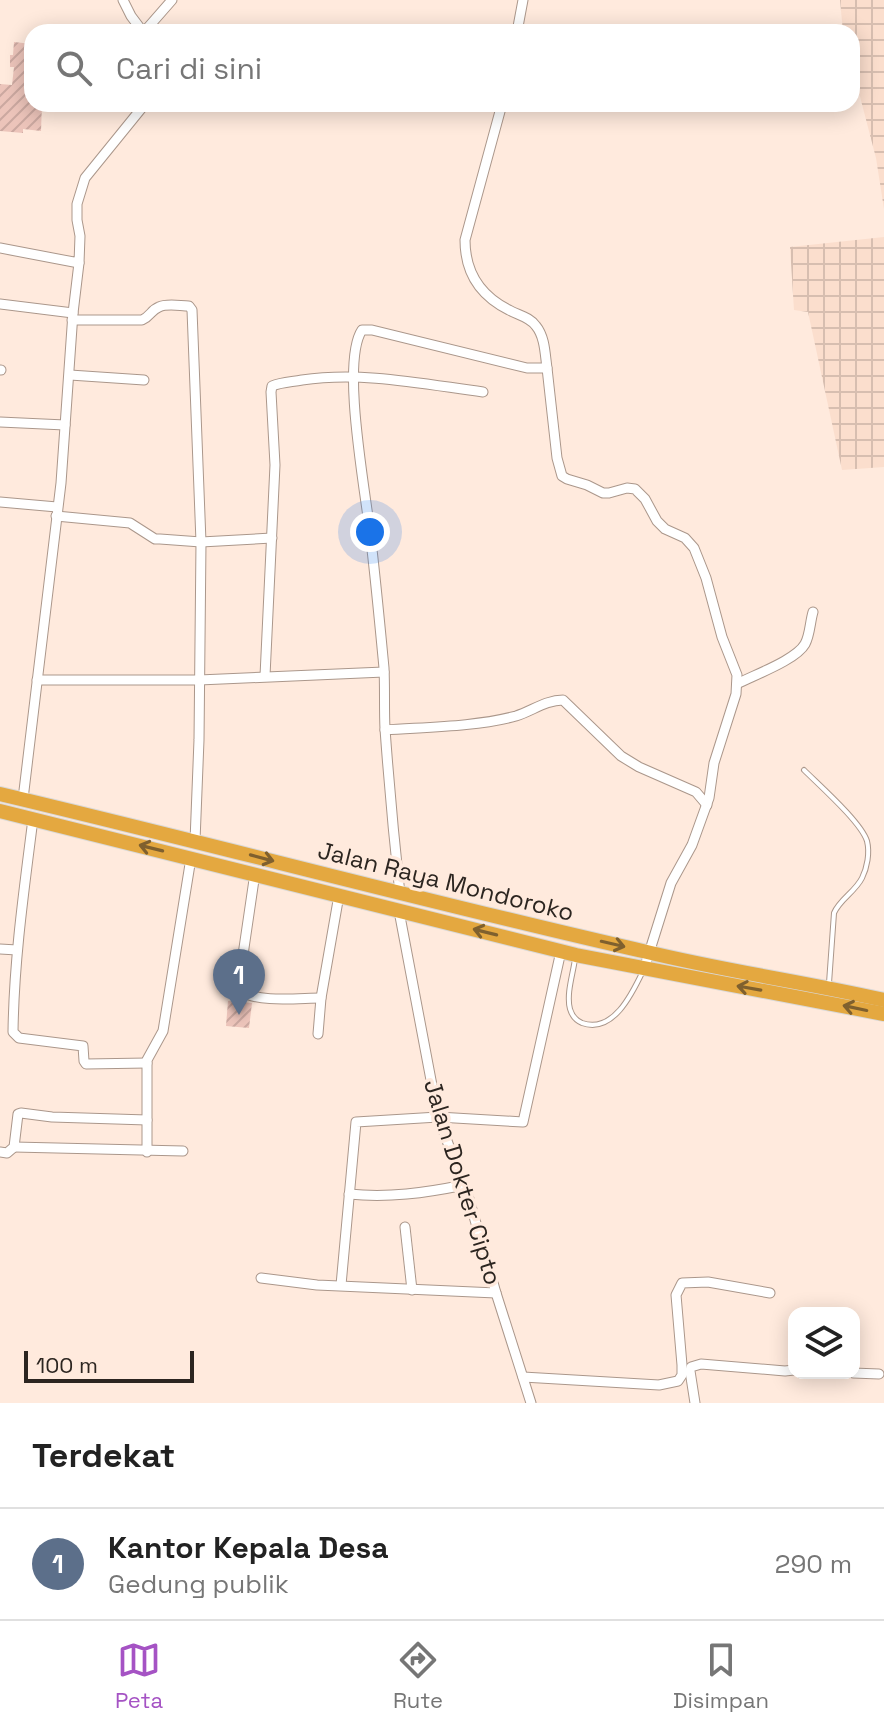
<!DOCTYPE html>
<html lang="id">
<style>
body{margin:0;font-family:"Space Grotesk",sans-serif;background:#f2f2f2;color:#222}
.controls{position:absolute;right:24px;bottom:24px;display:grid;overflow:hidden;border-radius:16px;box-shadow:0 4px 20px #0003}
.controls button{width:72px;height:72px;display:grid;place-items:center;padding:0;border:0;border-bottom:2px solid #e0e0e0;background:#fff;color:#222;font:40px sans-serif}
.scale{position:absolute;left:24px;bottom:20px;width:170px;box-sizing:border-box;padding-left:8px;border:4px solid #2c2520;border-top:0;font-size:22px;line-height:28px;white-space:nowrap;color:#2c2520;-webkit-text-stroke:6px #ffeadd;paint-order:stroke}
.you{position:absolute;left:370px;top:532px;width:28px;height:28px;margin:-20px;border:6px solid #fff;border-radius:50%;background:#1a73e8;box-shadow:0 0 0 12px #1a73e833}
.badge{display:grid;place-items:center;width:52px;height:52px;border-radius:50%;background:#a553c4;color:#fff;font-size:26px;font-weight:700}
.pin{position:absolute;translate:-50% -66px;filter:drop-shadow(0 2px 4px #0008)}
.pin::after{content:'';position:absolute;top:42px;width:28px;height:24px;background:inherit;clip-path:polygon(0 0,100% 0,50% 100%)}
.list{margin:0;padding:0;list-style:none}
h2{display:flex;justify-content:space-between;align-items:center;height:104px;margin:0;padding:0 32px;font-size:34px}
h2 small{font-size:26px;font-weight:400;color:#767676}
.list li{display:grid;grid-template-columns:52px 1fr auto;gap:24px;align-items:center;box-sizing:border-box;height:112px;padding:0 32px;border-top:2px solid #e0e0e0}
.list b{display:block;font-size:30px;white-space:nowrap}
.list p{margin:0;font-size:26px;white-space:nowrap;color:#767676}
.list em{font-size:26px;font-style:normal;color:#767676}
.icon{flex:none;width:44px;height:44px;fill:none;stroke:currentColor;stroke-width:2;stroke-linecap:round;stroke-linejoin:round}
.map{position:relative;flex:none;width:884px;height:1403px;overflow:hidden}
.search{position:absolute;background:#fff;box-shadow:0 4px 20px #0003;left:24px;right:24px;top:24px;height:88px;display:flex;align-items:center;gap:20px;box-sizing:border-box;padding:0 28px;border-radius:24px;color:#767676;font-size:30px}
.sheet{height:216px;background:#fff}
nav{display:flex;justify-content:space-around;align-items:center;box-sizing:border-box;height:112px;border-top:2px solid #e0e0e0;background:#fff;font-size:22px;color:#767676}
nav a{display:grid;justify-items:center;gap:4px}
nav .on{color:#a553c4}
.map>svg:first-child{display:block}
.industrial{fill:url(#industrial-grid)}
.building{fill:url(#building-hatch)}
.lines{fill:none;stroke-linecap:round;stroke-linejoin:round}
.service-casing{stroke:#ab978b;stroke-width:6}
.minor-casing{stroke:#ab978b;stroke-width:11}
.trunk-casing{stroke:#d9d8d7;stroke-width:16}
.service{stroke:#fff;stroke-width:4}
.minor{stroke:#fff;stroke-width:9}
.trunk{stroke:#e4a840;stroke-width:14}
.oneway{stroke:#7f602e}
.labels{text-anchor:middle;dominant-baseline:central;stroke-width:7;stroke-linejoin:round;paint-order:stroke}
.street-label{font-size:24px;fill:#2c2520;stroke:#ffeadd}
</style>
<div class="map">
<svg width="884" height="1403" viewBox="0 0 884 1403">
<defs>
<pattern id="industrial-grid" width="8" height="8" patternUnits="userSpaceOnUse" patternTransform="scale(2)"><rect width="8" height="8" fill="#fbdecd"/><path d="M0 4h8M4 0v8" fill="none" stroke="#d7beb0"/></pattern>
<pattern id="building-hatch" width="6" height="6" patternUnits="userSpaceOnUse" patternTransform="scale(2)"><rect width="6" height="6" fill="#ecc4ba"/><path d="M-1 1l2-2M0 6l6-6M5 7l2-2" fill="none" stroke="#cba8a0"/></pattern>
</defs>
<rect width="100%" height="100%" fill="#ffeadd"/>
<g class="industrial">
<path d="M840 0H884V209L876 158 852 66V32H843Z"/>
<path d="M884 237V467L842 470 808 312 794 310 790 247Z"/>
</g>
<g class="building">
<path d="M14 42 32 44V104H42L41 131 23 129V133L0 131V84L12 85 14 67H10V55H13Z"/>
<path d="M228 1001 252 1003 249 1028 226 1026Z"/>
</g>
<g class="lines">
<defs>
<g id="service">
<path d="M804 770C819 785 861 822 867 841 870 853 867 868 862 878 855 892 840 899 834 913L829 983"/>
<path d="M575 959C573 974 566 994 570 1009 572 1016 575 1020 582 1023 613 1034 632 994 643 971"/>
</g>
<g id="minor">
<path d="M123 0 131 16 143 32"/>
<path d="M144 32 172 0"/>
<path d="M517 32 523 0"/>
<path d="M0 248 79 263 80 236 77 220V204L85 178 145 104"/>
<path d="M0 304 73 313"/>
<path d="M72 320H142C151 316 151 310 159 307 167 303 180 306 189 306L192 310 201 542 199 740 195 841"/>
<path d="M547 368 557 458 562 476 567 479 587 485 603 493H609L627 488 635 489 645 499 657 521 665 529 685 538 694 548 706 578 722 637 737 675 736 694 714 763 709 798 692 845 671 883 644 969"/>
<path d="M0 370H1"/>
<path d="M70 375 144 380"/>
<path d="M0 422 65 425"/>
<path d="M0 502 57 507"/>
<path d="M56 516 130 523 155 539H160L201 542 272 538"/>
<path d="M265 676 275 465 271 392 272 386C282 382 292 382 302 380 362 371 423 384 483 392"/>
<path d="M37 680H199L384 672"/>
<path d="M737 684C754 675 796 660 805 644 810 635 810 622 813 612"/>
<path d="M385 730C427 727 475 727 516 716 532 711 546 700 563 700L621 756 639 767 696 792 707 805"/>
<path d="M23 799 61 483 73 313 79 263"/>
<path d="M33 819C24 890 14 960 13 1032L19 1038 83 1046 84 1061 86 1064 147 1063"/>
<path d="M255 873 239 982 241 991C258 1003 299 998 321 998"/>
<path d="M400 894C394 839 389 784 385 729 384 709 385 689 384 668 380 626 376 583 371 541 367 498 340 363 362 330H372L527 368H547C545 354 545 337 536 326 530 317 518 315 509 310 479 295 465 272 465 240L502 104"/>
<path d="M399 911 438 1117 469 1199 496 1293 531 1403"/>
<path d="M0 949 17 950"/>
<path d="M318 1034 321 998 339 895"/>
<path d="M14 1147 183 1151"/>
<path d="M0 1152 7 1153 14 1147 18 1114 21 1113 52 1117 147 1120"/>
<path d="M147 1152V1060L163 1031 191 858"/>
<path d="M349 1194C388 1198 425 1193 464 1185"/>
<path d="M405 1227 412 1290"/>
<path d="M261 1278 317 1285 496 1293"/>
<path d="M341 1285 356 1122 438 1117 523 1122 561 951"/>
<path d="M853 1373 879 1374"/>
<path d="M523 1377 659 1385 678 1381 682 1375V1365L676 1295 682 1283 708 1282 770 1293"/>
<path d="M695 1403 690 1371 691 1367 701 1364 785 1371 794 1370"/>
</g>
<g id="trunk">
<path d="M0 794C216 845 430 903 647 952 725 971 805 982 884 1000"/>
<path d="M0 811 576 955 884 1014"/>
</g>
</defs>
<use href="#service" class="service-casing"/>
<use href="#minor" class="minor-casing"/>
<use href="#trunk" class="trunk-casing"/>
<use href="#service" class="service"/>
<use href="#minor" class="minor"/>
<use href="#trunk" class="trunk"/>
</g>
<defs><path id="oneway-shaft" d="M-6 0H5M1.5-3L5.5 0L1.5 3" fill="none" stroke-width="1.6" stroke-linecap="round" stroke-linejoin="round" transform="scale(2)"/></defs>
<g class="oneway">
<use href="#oneway-shaft" transform="translate(151 848) rotate(-166)"/>
<use href="#oneway-shaft" transform="translate(262 858) rotate(15)"/>
<use href="#oneway-shaft" transform="translate(485 932) rotate(-166)"/>
<use href="#oneway-shaft" transform="translate(613 944) rotate(13)"/>
<use href="#oneway-shaft" transform="translate(749 988) rotate(-170)"/>
<use href="#oneway-shaft" transform="translate(855 1008) rotate(-168)"/>
</g>
<g class="labels">
<g class="street-label">
<text transform="translate(446 881) rotate(14)">Jalan Raya Mondoroko</text>
<text transform="translate(463 1182) rotate(73)">Jalan Dokter Cipto</text>
</g>
</g>
</svg>
<div class="controls">
<button><svg class="icon" aria-label="layers" viewBox="0 0 24 24"><path d="M12 4l9 5-9 5-9-5zM3 14l9 5 9-5"/></svg></button>
</div>
<div class="scale">100 m</div>
<div class="you"></div>
<div class="pin badge" style="left:239px;top:1015px;background:#5c6f8a">1</div>
<div class="search"><svg class="icon" aria-label="search" viewBox="0 0 24 24"><circle cx="10" cy="10" r="6"/><path d="M15 15l6 6"/></svg>Cari di sini</div>
</div>
<section class="sheet">
<h2>Terdekat<small></small></h2>
<ul class="list">
<li><span class="badge" style="background:#5c6f8a">1</span><div><b>Kantor Kepala Desa</b><p>Gedung publik</p></div><em>290 m</em></li>
</ul>
</section>
<nav>
<a class="on"><svg class="icon" aria-label="map" viewBox="0 0 24 24"><path d="M3 6l6-2 6 2 6-2v14l-6 2-6-2-6 2zM9 4v14M15 6v14"/></svg>Peta</a>
<a><svg class="icon" aria-label="directions" viewBox="0 0 24 24"><path d="M12 3l9 9-9 9-9-9zM9 14v-3h6M13 9l2 2-2 2"/></svg>Rute</a>
<a><svg class="icon" aria-label="saved" viewBox="0 0 24 24"><path d="M7 4h10v16l-5-4-5 4z"/></svg>Disimpan</a>
</nav>
